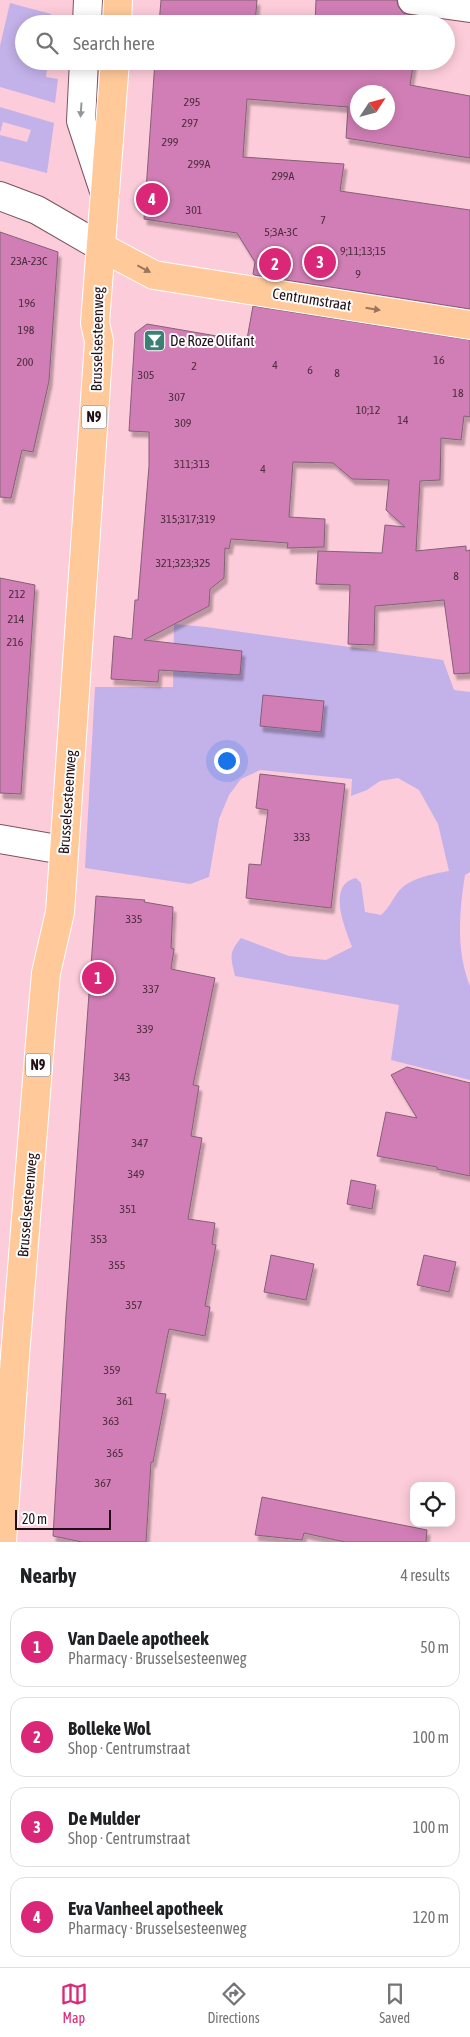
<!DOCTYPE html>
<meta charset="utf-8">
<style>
body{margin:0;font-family:"Asap Condensed",sans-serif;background:#f6f6f6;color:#202124}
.controls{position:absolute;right:15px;bottom:15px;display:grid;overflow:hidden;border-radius:10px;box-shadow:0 2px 12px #0003}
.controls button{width:45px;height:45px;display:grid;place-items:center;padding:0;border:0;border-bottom:1px solid #e0e0e0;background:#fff;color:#202124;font:25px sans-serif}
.compass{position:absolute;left:350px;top:85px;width:45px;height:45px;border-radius:50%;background:#fff;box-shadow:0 2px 12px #0003;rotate:54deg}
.scale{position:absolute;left:15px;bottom:12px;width:96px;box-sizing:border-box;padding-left:5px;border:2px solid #211116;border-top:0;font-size:14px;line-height:18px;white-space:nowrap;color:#211116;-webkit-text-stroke:4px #fdfdfd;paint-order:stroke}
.you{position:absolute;left:226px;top:760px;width:18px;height:18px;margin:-12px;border:4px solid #fff;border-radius:50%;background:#1a73e8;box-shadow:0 0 0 8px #1a73e833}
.badge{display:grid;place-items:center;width:32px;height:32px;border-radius:50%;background:#db2777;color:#fff;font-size:16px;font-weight:700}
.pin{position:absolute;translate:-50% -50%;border:2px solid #fff;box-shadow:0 1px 5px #0006}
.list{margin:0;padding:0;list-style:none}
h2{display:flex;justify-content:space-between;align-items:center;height:65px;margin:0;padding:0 20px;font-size:21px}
h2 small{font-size:16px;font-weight:400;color:#757577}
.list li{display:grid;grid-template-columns:32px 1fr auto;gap:15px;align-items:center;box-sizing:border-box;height:80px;margin:0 10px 10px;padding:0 10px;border:1px solid #e0e0e0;border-radius:15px}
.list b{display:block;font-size:19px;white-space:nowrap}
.list p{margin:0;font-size:16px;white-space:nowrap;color:#757577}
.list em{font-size:16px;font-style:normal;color:#757577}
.icon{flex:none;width:28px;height:28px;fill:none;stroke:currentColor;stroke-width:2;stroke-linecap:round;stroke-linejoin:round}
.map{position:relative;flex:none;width:470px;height:1542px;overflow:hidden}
.search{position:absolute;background:#fff;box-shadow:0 2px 12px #0003;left:15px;right:15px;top:15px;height:55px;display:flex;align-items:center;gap:12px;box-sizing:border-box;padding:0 18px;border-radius:28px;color:#757577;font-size:19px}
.sheet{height:425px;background:#fff}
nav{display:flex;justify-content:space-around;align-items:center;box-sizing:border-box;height:70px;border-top:1px solid #e0e0e0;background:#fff;font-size:14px;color:#757577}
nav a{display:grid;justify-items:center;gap:2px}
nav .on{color:#db2777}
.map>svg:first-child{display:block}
.green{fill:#c3b1e9}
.building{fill:#d07eb5;stroke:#846077;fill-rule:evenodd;filter:url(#shadow)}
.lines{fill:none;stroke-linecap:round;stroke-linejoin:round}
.minor-casing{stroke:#7c535f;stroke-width:30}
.major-casing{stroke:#fff;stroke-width:30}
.minor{stroke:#fff;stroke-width:28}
.major{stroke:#ffc99a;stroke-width:28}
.oneway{fill:#9b9496}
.oneway2{fill:#9b765f}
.labels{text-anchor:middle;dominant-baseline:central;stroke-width:4;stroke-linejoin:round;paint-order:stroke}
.number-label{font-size:12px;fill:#4d2c3e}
.shield{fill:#fdfdfd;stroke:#63585b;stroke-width:1}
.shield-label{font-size:14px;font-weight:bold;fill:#211116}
.street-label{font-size:15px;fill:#211116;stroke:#fdfdfd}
.poi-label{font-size:15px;fill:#211116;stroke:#fdfdfd;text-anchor:start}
</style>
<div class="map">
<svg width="470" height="1542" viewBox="0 0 470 1542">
<defs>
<filter id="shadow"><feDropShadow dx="3" dy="5.5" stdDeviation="1" flood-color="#0004"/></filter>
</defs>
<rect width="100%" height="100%" fill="#fdccda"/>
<g class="green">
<path d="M10 3 51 14 50 24H24V61H48L46 77 58 79 55 103 0 87V46Z"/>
<path d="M0 107 54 123 47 173 0 161V135L27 142 31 130 3 122 0 133Z"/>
<path d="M174 624 206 627 443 660 454 690 470 692V872L465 875C459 912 456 951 470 986V1080L391 1060 399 1005 235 976C231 958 228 953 241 938L289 956 326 960 352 947C345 928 326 885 356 878L361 883 365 912 381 915C389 908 392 900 398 892 409 878 433 874 449 871L438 824 419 790 398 778 380 781 367 790 351 796 352 779 260 770 241 779 229 795 219 819 209 877 190 884 85 868 95 687H173Z"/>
</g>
<g class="building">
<path d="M161 0H257L255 24H159Z"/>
<path d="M316 0H397L398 6 403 13 420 17 419 24H315Z"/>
<path d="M155 61H414L410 85 470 96V158L346 138 348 107 247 99 243 157 344 164 340 191 470 210V309L254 275 253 274 255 262 237 233 144 219ZM358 92H388V122H358Z"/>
<path d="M0 232 58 252 49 381 33 452 22 450 11 498 0 497Z"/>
<path d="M253 306 470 340V417L464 416 461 440 441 438 440 480 420 481 416 551 466 546V551L470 550V673L454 674 444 600 375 606 374 645 348 644 350 585 316 584 318 551 382 553 385 525 405 527 386 510 389 480 352 479 333 463 293 462 289 517 325 519 324 547 287 548 288 543 231 539 229 549 225 548 224 578 210 589 209 606 144 640 242 651 240 675 159 670 158 682 111 679 114 636 132 639 135 600H138L149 466V432L129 431 135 333 147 324 234 339V337L247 339Z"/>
<path d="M0 578 35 585 21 794 0 793Z"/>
<path d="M263 695 324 701 321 732 260 726Z"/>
<path d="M260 774 345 784 331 908 246 898 249 864 261 865 268 810 256 808Z"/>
<path d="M96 896 145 900 144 902 173 907 171 948 174 949 171 969 215 978 193 1085 199 1086 191 1136 202 1138 188 1219 215 1223 212 1244 216 1245 205 1306 210 1307 205 1336 169 1329 156 1393 166 1394 153 1462H151L146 1542H82L53 1536 66 1314Z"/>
<path d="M407 1067 470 1083V1176L437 1169V1167L377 1156 386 1112 417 1118 391 1075Z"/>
<path d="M351 1180 376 1185 372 1209 347 1204Z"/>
<path d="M271 1255 314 1264 306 1300 264 1292Z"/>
<path d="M424 1255 456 1262 449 1292 417 1285Z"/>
<path d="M262 1497 427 1530 426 1542H345L304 1533 302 1540 255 1535Z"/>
</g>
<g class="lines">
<defs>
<g id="minor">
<path d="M412 0 470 8"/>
<path d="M87 24 88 0"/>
<path d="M84 61 81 121 105 194"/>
<path d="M0 196 37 210 101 247"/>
<path d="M0 839 63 850"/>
</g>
<g id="major">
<path d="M117 24 118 0"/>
<path d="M101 247 154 275 470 325"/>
<path d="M2 1542 15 1356 41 1030 46 973 60 912 99 341 95 323 115 61"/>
</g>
</defs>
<use href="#minor" class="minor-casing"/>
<use href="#major" class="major-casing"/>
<use href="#minor" class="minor"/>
<use href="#major" class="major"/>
</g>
<defs><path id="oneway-solid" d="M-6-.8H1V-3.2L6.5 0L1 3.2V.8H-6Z" transform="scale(1.25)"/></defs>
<use class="oneway" href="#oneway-solid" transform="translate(81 110) rotate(94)"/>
<g class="oneway2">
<use href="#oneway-solid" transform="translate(144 269) rotate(28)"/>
<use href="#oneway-solid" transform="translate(373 309) rotate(9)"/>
</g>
<defs>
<symbol id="bar-square" viewBox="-11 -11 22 22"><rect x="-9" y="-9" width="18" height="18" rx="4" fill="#3c8073" stroke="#fdfdfd"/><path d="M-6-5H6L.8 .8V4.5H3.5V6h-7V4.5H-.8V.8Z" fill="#fff"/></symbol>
</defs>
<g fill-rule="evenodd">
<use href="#bar-square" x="142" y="328" width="25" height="25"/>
</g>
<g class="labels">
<g class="number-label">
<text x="192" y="102">295</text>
<text x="190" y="123">297</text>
<text x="170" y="142">299</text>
<text x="199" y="164">299A</text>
<text x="283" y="176">299A</text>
<text x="194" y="210">301</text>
<text x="323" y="220">7</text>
<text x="281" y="232">5;3A-3C</text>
<text x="363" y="251">9;11;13;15</text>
<text x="29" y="261">23A-23C</text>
<text x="358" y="274">9</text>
<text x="27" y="303">196</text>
<text x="26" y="330">198</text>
<text x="439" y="360">16</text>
<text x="25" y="362">200</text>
<text x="275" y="365">4</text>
<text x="194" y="366">2</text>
<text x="310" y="370">6</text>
<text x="337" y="373">8</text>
<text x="146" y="375">305</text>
<text x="458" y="393">18</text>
<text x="177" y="397">307</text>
<text x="368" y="410">10;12</text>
<text x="403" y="420">14</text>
<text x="183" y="423">309</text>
<text x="192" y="464">311;313</text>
<text x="263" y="469">4</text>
<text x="188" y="519">315;317;319</text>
<text x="183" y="563">321;323;325</text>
<text x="456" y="576">8</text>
<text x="17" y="594">212</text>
<text x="16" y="619">214</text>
<text x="15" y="642">216</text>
<text x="302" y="837">333</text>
<text x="134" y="919">335</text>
<text x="151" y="989">337</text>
<text x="145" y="1029">339</text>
<text x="122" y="1077">343</text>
<text x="140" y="1143">347</text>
<text x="136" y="1174">349</text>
<text x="128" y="1209">351</text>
<text x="99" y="1239">353</text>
<text x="117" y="1265">355</text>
<text x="134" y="1305">357</text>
<text x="112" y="1370">359</text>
<text x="125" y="1401">361</text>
<text x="111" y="1421">363</text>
<text x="115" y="1453">365</text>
<text x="103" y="1483">367</text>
</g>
<g class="shield">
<rect x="81.5" y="405.5" width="25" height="23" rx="4"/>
<rect x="25.5" y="1053.5" width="25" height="23" rx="4"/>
</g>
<g class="shield-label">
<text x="94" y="417">N9</text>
<text x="38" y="1065">N9</text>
</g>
<g class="street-label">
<text transform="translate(312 299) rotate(9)">Centrumstraat</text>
<text transform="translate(97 339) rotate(-89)">Brusselsesteenweg</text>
<text transform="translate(67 802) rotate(-86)">Brusselsesteenweg</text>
<text transform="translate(27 1205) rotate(-85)">Brusselsesteenweg</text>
</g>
<g class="poi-label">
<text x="170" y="340">De Roze Olifant</text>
</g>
</g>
</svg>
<div class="controls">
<button><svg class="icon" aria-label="locate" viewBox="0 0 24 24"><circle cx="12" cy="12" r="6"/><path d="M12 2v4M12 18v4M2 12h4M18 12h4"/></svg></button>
</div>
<svg class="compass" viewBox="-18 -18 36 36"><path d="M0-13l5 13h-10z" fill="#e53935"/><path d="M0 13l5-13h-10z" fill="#757577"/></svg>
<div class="scale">20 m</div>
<div class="you"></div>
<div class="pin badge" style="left:98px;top:978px">1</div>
<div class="pin badge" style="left:275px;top:264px">2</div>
<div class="pin badge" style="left:320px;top:262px">3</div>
<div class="pin badge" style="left:152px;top:199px">4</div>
<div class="search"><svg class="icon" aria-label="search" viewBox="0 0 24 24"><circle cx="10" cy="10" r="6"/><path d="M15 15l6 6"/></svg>Search here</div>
</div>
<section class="sheet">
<h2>Nearby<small>4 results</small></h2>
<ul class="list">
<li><span class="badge">1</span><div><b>Van Daele apotheek</b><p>Pharmacy · Brusselsesteenweg</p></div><em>50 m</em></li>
<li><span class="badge">2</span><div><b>Bolleke Wol</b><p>Shop · Centrumstraat</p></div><em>100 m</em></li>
<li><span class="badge">3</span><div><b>De Mulder</b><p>Shop · Centrumstraat</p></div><em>100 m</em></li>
<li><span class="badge">4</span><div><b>Eva Vanheel apotheek</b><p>Pharmacy · Brusselsesteenweg</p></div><em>120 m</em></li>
</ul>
</section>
<nav>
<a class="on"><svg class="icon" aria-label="map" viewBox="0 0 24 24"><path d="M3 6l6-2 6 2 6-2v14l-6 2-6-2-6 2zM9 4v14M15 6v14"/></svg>Map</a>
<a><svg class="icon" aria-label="directions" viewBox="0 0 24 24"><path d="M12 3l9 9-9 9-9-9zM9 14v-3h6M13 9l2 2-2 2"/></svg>Directions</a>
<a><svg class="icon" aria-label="saved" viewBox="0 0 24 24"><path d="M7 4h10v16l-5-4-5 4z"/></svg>Saved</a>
</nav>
